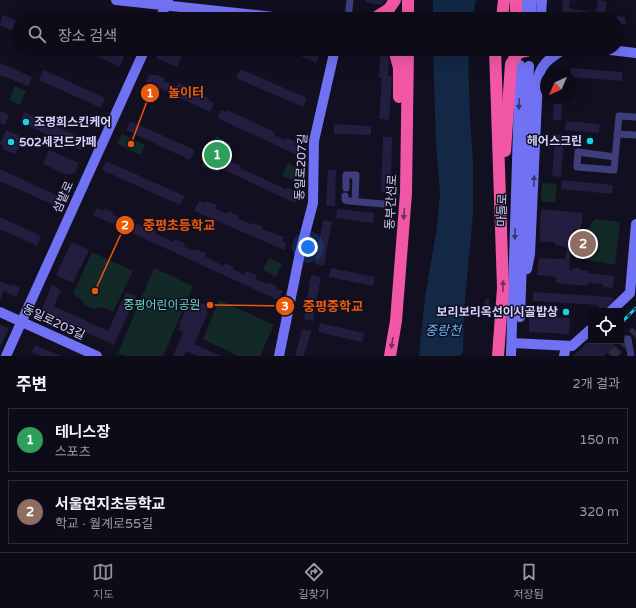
<!DOCTYPE html>
<html lang="ko">
<meta charset="utf-8">
<style>
body{margin:0;font-family:"Varela Round","Noto Sans KR",sans-serif;background:#1b1925;color:#f1f3f6}
.controls{position:absolute;right:12px;bottom:12px;display:grid;overflow:hidden;border-radius:0px;box-shadow:0 4px 16px #0002}
.controls button{width:36px;height:36px;display:grid;place-items:center;padding:0;border:0;border-bottom:1px solid #2d2b37;background:#0d0b18;color:#f1f3f6;font:20px sans-serif}
.compass{position:absolute;left:540px;top:68px;width:36px;height:36px;border-radius:50%;background:#0d0b18;box-shadow:0 4px 16px #0002;rotate:224deg}
.you{position:absolute;left:308px;top:247px;width:14px;height:14px;margin:-10px;border:3px solid #fff;border-radius:50%;background:#1a73e8;box-shadow:0 0 0 6px #1a73e833}
.badge{display:grid;place-items:center;width:26px;height:26px;border-radius:50%;background:#8c9099;color:#fff;font-size:13px;font-weight:700}
.pin{position:absolute;translate:-50% -50%;border:2px solid #fff;box-shadow:0 1px 4px #0006}
.list{margin:0;padding:0;list-style:none}
h2{display:flex;justify-content:space-between;align-items:center;height:52px;margin:0;padding:0 16px;font-size:17px}
h2 small{font-size:13px;font-weight:400;color:#9a9ba2}
.list li{display:grid;grid-template-columns:26px 1fr auto;gap:12px;align-items:center;box-sizing:border-box;height:64px;margin:0 8px 8px;padding:0 8px;border:1px solid #2d2b37;border-radius:0px}
.list b{display:block;font-size:15px;white-space:nowrap}
.list p{margin:0;font-size:13px;white-space:nowrap;color:#9a9ba2}
.list em{font-size:13px;font-style:normal;color:#9a9ba2}
.icon{flex:none;width:22px;height:22px;fill:none;stroke:currentColor;stroke-width:2;stroke-linecap:round;stroke-linejoin:round}
.map{position:relative;flex:none;width:636px;height:356px;overflow:hidden}
.search{position:absolute;background:#0d0b18;box-shadow:0 4px 16px #0002;left:12px;right:12px;top:12px;height:44px;display:flex;align-items:center;gap:10px;box-sizing:border-box;padding:0 14px;border-radius:22px;color:#9a9ba2;font-size:15px}
.sheet{height:196px;background:#0d0b18}
nav{display:flex;justify-content:space-around;align-items:center;box-sizing:border-box;height:56px;border-top:1px solid #2d2b37;background:#0d0b18;font-size:11px;color:#9a9ba2}
nav a{display:grid;justify-items:center;gap:2px}
nav .on{color:#8c9099}
.map>svg:first-child{display:block}
.green{fill:#122928}
.water{fill:#132845}
.building{fill:#231d3f}
.lines{fill:none;stroke-linecap:round;stroke-linejoin:round}
.secondary-tunnel{stroke:#2e2c41;stroke-width:10;stroke-dasharray:10 5;stroke-linecap:butt}
.street{stroke:#3e3e7b;stroke-width:7}
.secondary{stroke:#7171f3;stroke-width:10}
.highway{stroke:#f157a5;stroke-width:12}
.rail-casing{stroke:#14d6e5;stroke-width:3}
.rail{stroke:#110f20;stroke-width:1.5;stroke-dasharray:4.5;stroke-linecap:butt}
.oneway{fill:#373674}
.oneway2{fill:#762f5c}
.poi-dot{fill:#14d6e5;stroke:#110f20;stroke-width:1.5}
.labels{text-anchor:middle;dominant-baseline:central;stroke-width:3;stroke-linejoin:round;paint-order:stroke}
.poi-label{font-size:12px;font-weight:bold;fill:#d5d2fb;stroke:#110f20;text-anchor:start}
.street-label{font-size:12px;fill:#d5d2fb;stroke:#110f20}
.park-label{font-size:12px;fill:#64d4b5;stroke:#110f20}
.water-label{font-size:13px;font-style:italic;fill:#69b6f2;stroke:#110f20}
.leader{fill:none;stroke:#e8590c;stroke-width:1.5}
.callout-dot{fill:#e8590c;stroke:#110f20;stroke-width:1.5}
.mark-label{font-size:12px;text-anchor:middle;font-weight:bold;fill:#fff}
.callout-label{font-size:13px;text-anchor:middle;font-weight:bold;fill:#e8590c;stroke:#110f20;stroke-width:3;stroke-linejoin:round;paint-order:stroke}
</style>
<div class="map">
<svg width="636" height="356" viewBox="0 0 636 356">
<rect width="100%" height="100%" fill="#110f20"/>
<g class="green">
<path d="M15 86 26 91 20 105 9 100Z"/>
<path d="M122 134 145 145 141 155 117 144Z"/>
<path d="M216 136 231 144 218 173 202 166Z"/>
<path d="M288 163 301 169 295 182 282 176Z"/>
<path d="M542 183 557 184 555 203 541 201Z"/>
<path d="M595 219 620 222 615 265 582 259C579 240 584 234 595 219Z"/>
<path d="M92 252 133 271 113 312 102 307 94 309 84 304 81 299 73 294Z"/>
<path d="M269 258 282 264 276 277 263 270Z"/>
<path d="M154 268 193 286 163 356H124L118 353Z"/>
<path d="M219 300 274 325 260 356H238L203 339Z"/>
</g>
<g class="water">
<path d="M433 0H476L472 19H433Z"/>
<path d="M433 49H468L470 121 473 159V214L464 312 463 352 459 356H419L425 297 437 227 440 193 436 145Z"/>
</g>
<g class="building">
<path d="M365 0H386L381 5 365 2Z"/>
<path d="M562 0H570L569 8 596 13 598 0 607 2 605 15 614 16V19H587L563 16Z"/>
<path d="M3 15 19 22V34L0 25Z"/>
<path d="M617 16 625 17 626 24H617Z"/>
<path d="M81 49H106L124 57 120 67Z"/>
<path d="M160 49H185L177 67 156 58Z"/>
<path d="M229 49H252L248 57Z"/>
<path d="M285 49H314L313 50 320 53 316 63Z"/>
<path d="M351 49H382V51H387L389 60 388 76H392L389 120 379 119 382 78H379L380 56 350 53Z"/>
<path d="M0 63 32 77 28 86 0 75Z"/>
<path d="M571 68 622 72V81L570 77Z"/>
<path d="M240 69 307 98 303 107 236 78Z"/>
<path d="M44 70 105 98 101 108 39 80Z"/>
<path d="M149 75H157L165 79 164 81 176 87 178 83 188 87 187 90 209 98 208 100 214 103 210 112 146 82Z"/>
<path d="M554 98H563L561 120H553Z"/>
<path d="M221 110 226 112 227 110 275 132 274 135 286 140 287 138 296 142 295 145 300 147 297 155 217 118Z"/>
<path d="M0 111 9 115 5 125 0 123Z"/>
<path d="M24 112 86 140 81 150 20 122Z"/>
<path d="M130 121 195 150 190 160 126 130Z"/>
<path d="M566 121 600 124 599 133 565 130Z"/>
<path d="M334 124 371 126V135L334 134Z"/>
<path d="M6 130 20 136 19 139 22 141 15 154 2 149 4 146 0 144Z"/>
<path d="M555 134 564 135 561 177 552 176Z"/>
<path d="M383 137H392L391 192H381Z"/>
<path d="M49 150 79 163 75 173 67 175 43 164Z"/>
<path d="M226 160 241 166 240 168 286 189 287 187 295 191 294 193 298 195 295 203 222 169Z"/>
<path d="M106 161 185 196 180 205 102 170Z"/>
<path d="M0 169 60 197 56 206 0 181Z"/>
<path d="M328 170H336L335 206H326Z"/>
<path d="M562 180 613 185 612 194 561 189Z"/>
<path d="M199 201 205 203 206 201 217 205 215 208 227 214 228 211 239 216 238 218 253 225 254 223 263 227 262 229 284 237 282 241 287 243 284 250 194 211Z"/>
<path d="M97 208 103 211 104 208 113 212 112 214 124 220 125 216 136 220 134 223 156 231 155 233 173 242 174 239 185 243 183 246 195 251 196 249 206 253 205 256 211 260 224 266 225 263 234 267 233 269 245 275 246 271 257 275 255 279 267 284 268 282 277 286 276 288 283 291 278 300 93 215Z"/>
<path d="M337 209 374 213 373 223 336 218Z"/>
<path d="M542 209 582 213V224H581L580 230 577 229 576 241 574 244H571L569 271 578 267 581 270 589 271 588 273 615 276 613 288 603 287V284L588 283 587 286 556 283V277L537 275 539 258 565 259 567 247 555 245V242H540V218Z"/>
<path d="M0 217 41 236 37 246 0 229Z"/>
<path d="M323 220 332 222 324 266 315 264Z"/>
<path d="M72 242 89 250 73 283 56 275Z"/>
<path d="M331 268 375 277 373 286 329 277Z"/>
<path d="M311 275 321 277 313 321 304 319Z"/>
<path d="M0 281 11 286 12 284 20 288 16 297 4 291 0 300Z"/>
<path d="M52 285 61 290 54 306 108 331 126 292 136 296 114 345 41 311Z"/>
<path d="M533 292 611 297 614 300 603 311 597 305 533 301Z"/>
<path d="M192 299 208 306 206 310 208 313 194 344 221 356H197L186 351 184 356H173L183 332 178 330 181 324 179 323Z"/>
<path d="M485 299H489V312L484 311Z"/>
<path d="M529 316 570 318 569 334 529 332Z"/>
<path d="M320 323 364 333 362 342 318 332Z"/>
<path d="M0 324 9 328 0 347Z"/>
<path d="M302 329 311 331 304 356H295Z"/>
<path d="M589 341H618L604 356H573Z"/>
<path d="M35 345 61 356H41L32 352Z"/>
</g>
<g class="lines">
<path class="secondary-tunnel" d="M611 356 636 331"/>
<g class="street">
<path d="M348 19 350 0"/>
<path d="M617 134 636 135"/>
<path d="M615 157 578 152 577 167 614 170 619 116 636 117"/>
<path d="M346 188V175H356L355 201"/>
<path d="M345 196V200L349 201 383 204"/>
<path d="M628 339 631 356"/>
</g>
<g class="secondary">
<path d="M116 0 292 19"/>
<path d="M542 0 541 14 543 19"/>
<path d="M522 13 523 0"/>
<path d="M531 13 532 0"/>
<path d="M160 19 168 0"/>
<path d="M602 49 636 53"/>
<path d="M527 269 530 254 538 78C542 62 551 58 564 49"/>
<path d="M611 311 630 293 636 224"/>
<path d="M0 312 97 356"/>
<path d="M520 317 529 66"/>
<path d="M512 343 572 346 591 329"/>
<path d="M6 356 145 49"/>
<path d="M279 356 300 253 313 203 314 141 335 49"/>
<path d="M511 356 520 65"/>
<path d="M564 356 566 346"/>
</g>
<g class="highway">
<path d="M516 0V14L518 19"/>
<path d="M373 19 389 9 395 0"/>
<path d="M408 19V0"/>
<path d="M502 19 504 0"/>
<path d="M394 49 399 68V97"/>
<path d="M495 49 503 288 498 356"/>
<path d="M505 151 511 64 518 53 534 49"/>
<path d="M390 356 396 321 406 193 408 49"/>
</g>
<defs>
<path id="rail" d="M621 323 636 308"/>
</defs>
<use href="#rail" class="rail-casing"/>
<use href="#rail" class="rail"/>
</g>
<defs><path id="oneway-solid" d="M-6-.8H1V-3.2L6.5 0L1 3.2V.8H-6Z"/></defs>
<g class="oneway">
<use href="#oneway-solid" transform="translate(519 104) rotate(92)"/>
<use href="#oneway-solid" transform="translate(534 181) rotate(-88)"/>
<use href="#oneway-solid" transform="translate(515 234) rotate(92)"/>
</g>
<g class="oneway2">
<use href="#oneway-solid" transform="translate(404 214) rotate(95)"/>
<use href="#oneway-solid" transform="translate(503 286) rotate(-89)"/>
<use href="#oneway-solid" transform="translate(392 343) rotate(99)"/>
</g>
<g class="poi-dot">
<circle cx="26" cy="122" r="4"/>
<circle cx="590" cy="141" r="4"/>
<circle cx="11" cy="142" r="4"/>
<circle cx="566" cy="312" r="4"/>
</g>
<g class="labels">
<g class="poi-label">
<text x="34" y="122">조명희스킨케어</text>
<text x="582" y="141" text-anchor="end">헤어스크린</text>
<text x="19" y="142">502세컨드카페</text>
<text x="558" y="312" text-anchor="end">보리보리옥선이시골밥상</text>
</g>
<g class="street-label">
<text transform="translate(301 167) rotate(-87)">동일로207길</text>
<text transform="translate(63 197) rotate(-66)">섬밭로</text>
<text transform="translate(391 202) rotate(-87)">동부간선로</text>
<text transform="translate(502 210) rotate(-88)">마들로</text>
<text transform="translate(54 322) rotate(25)">동일로203길</text>
</g>
<g class="park-label">
<text x="162" y="305">중평어린이공원</text>
</g>
<g class="water-label">
<text x="443" y="331">중랑천</text>
</g>
</g>
<path class="leader" d="M131 144L150 93M95 291L125 225M210 305L285 306"/>
<g class="callout-dot">
<circle cx="131" cy="144" r="4"/>
<circle cx="95" cy="291" r="4"/>
<circle cx="210" cy="305" r="4"/>
<circle cx="150" cy="93" r="10"/>
<circle cx="125" cy="225" r="10"/>
<circle cx="285" cy="306" r="10"/>
</g>
<g class="mark-label">
<text x="150" y="97">1</text>
<text x="125" y="229">2</text>
<text x="285" y="310">3</text>
</g>
<g class="callout-label">
<text x="186" y="97">놀이터</text>
<text x="179" y="230">중평초등학교</text>
<text x="333" y="311">중평중학교</text>
</g>
</svg>
<div class="controls">
<button><svg class="icon" aria-label="locate" viewBox="0 0 24 24"><circle cx="12" cy="12" r="6"/><path d="M12 2v4M12 18v4M2 12h4M18 12h4"/></svg></button>
</div>
<svg class="compass" viewBox="-18 -18 36 36"><path d="M0-13l5 13h-10z" fill="#e53935"/><path d="M0 13l5-13h-10z" fill="#9a9ba2"/></svg>
<div class="you"></div>
<div class="pin badge" style="left:217px;top:155px;background:#2e9e5b">1</div>
<div class="pin badge" style="left:583px;top:244px;background:#8d6e63">2</div>
<div class="search"><svg class="icon" aria-label="search" viewBox="0 0 24 24"><circle cx="10" cy="10" r="6"/><path d="M15 15l6 6"/></svg>장소 검색</div>
</div>
<section class="sheet">
<h2>주변<small>2개 결과</small></h2>
<ul class="list">
<li><span class="badge" style="background:#2e9e5b">1</span><div><b>테니스장</b><p>스포츠</p></div><em>150 m</em></li>
<li><span class="badge" style="background:#8d6e63">2</span><div><b>서울연지초등학교</b><p>학교 · 월계로55길</p></div><em>320 m</em></li>
</ul>
</section>
<nav>
<a class="on"><svg class="icon" aria-label="map" viewBox="0 0 24 24"><path d="M3 6l6-2 6 2 6-2v14l-6 2-6-2-6 2zM9 4v14M15 6v14"/></svg>지도</a>
<a><svg class="icon" aria-label="directions" viewBox="0 0 24 24"><path d="M12 3l9 9-9 9-9-9zM9 14v-3h6M13 9l2 2-2 2"/></svg>길찾기</a>
<a><svg class="icon" aria-label="saved" viewBox="0 0 24 24"><path d="M7 4h10v16l-5-4-5 4z"/></svg>저장됨</a>
</nav>
